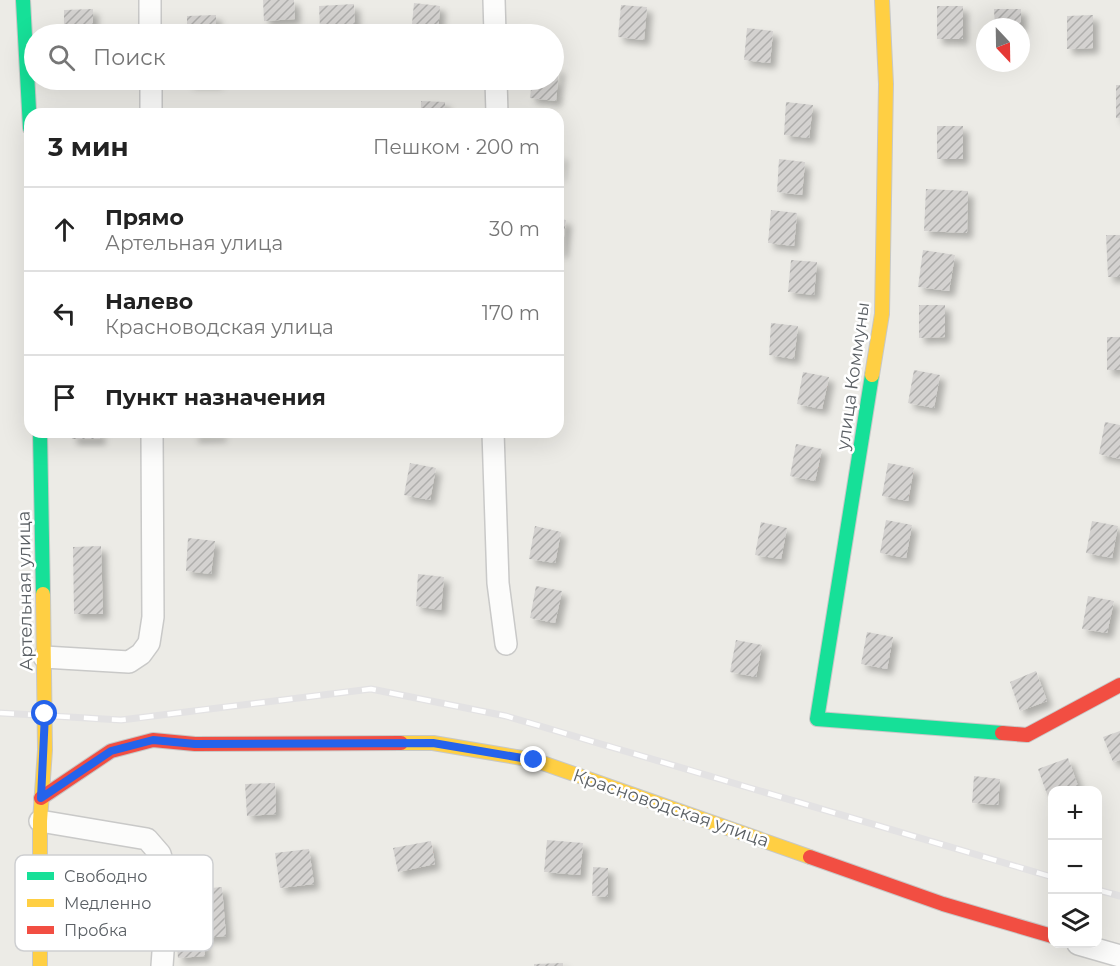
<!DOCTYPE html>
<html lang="ru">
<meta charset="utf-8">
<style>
body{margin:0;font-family:Montserrat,sans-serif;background:#f6f6f6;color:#222}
.controls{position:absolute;right:18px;bottom:18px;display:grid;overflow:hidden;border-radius:12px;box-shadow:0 6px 24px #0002}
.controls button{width:54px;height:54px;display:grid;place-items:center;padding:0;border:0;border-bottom:2px solid #e0e0e0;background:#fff;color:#222;font:30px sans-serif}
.compass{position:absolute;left:976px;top:18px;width:54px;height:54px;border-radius:50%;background:#fff;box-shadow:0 6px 24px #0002;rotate:158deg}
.stop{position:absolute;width:18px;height:18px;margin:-14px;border:4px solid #2563eb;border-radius:50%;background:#fff}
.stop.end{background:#2563eb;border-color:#fff;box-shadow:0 2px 6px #0008}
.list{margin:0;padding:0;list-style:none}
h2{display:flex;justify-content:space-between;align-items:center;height:78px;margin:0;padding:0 24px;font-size:26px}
h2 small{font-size:20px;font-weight:400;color:#767676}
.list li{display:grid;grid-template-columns:39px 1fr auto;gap:18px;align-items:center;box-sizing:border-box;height:84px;padding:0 24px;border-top:2px solid #e0e0e0}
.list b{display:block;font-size:22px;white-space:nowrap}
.list p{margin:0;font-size:20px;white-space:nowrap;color:#767676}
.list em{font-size:20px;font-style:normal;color:#767676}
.icon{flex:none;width:33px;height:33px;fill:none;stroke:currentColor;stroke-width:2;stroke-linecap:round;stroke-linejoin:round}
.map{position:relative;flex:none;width:1120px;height:966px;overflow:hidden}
.search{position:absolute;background:#fff;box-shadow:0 6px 24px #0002;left:24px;top:24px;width:540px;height:66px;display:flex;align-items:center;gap:15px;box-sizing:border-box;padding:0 21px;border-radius:33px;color:#767676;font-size:22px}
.panel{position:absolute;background:#fff;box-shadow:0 6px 24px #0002;left:24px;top:108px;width:540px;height:330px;border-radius:18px}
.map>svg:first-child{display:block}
.building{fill:url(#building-hatch);filter:url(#shadow)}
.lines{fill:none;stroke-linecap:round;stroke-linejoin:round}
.street-casing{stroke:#c9c9c8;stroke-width:24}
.fast-casing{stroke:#c7c8c7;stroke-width:16}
.slow-casing{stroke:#c7c8c7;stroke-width:16}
.jam-casing{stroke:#c7c8c7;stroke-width:16}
.street{stroke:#fcfcfb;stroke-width:21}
.fast{stroke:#16e098;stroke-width:14}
.slow{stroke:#ffcf43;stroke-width:14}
.jam{stroke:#f24e42;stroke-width:14}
.rail-casing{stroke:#e3e2e3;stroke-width:7}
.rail{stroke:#fff;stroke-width:4.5;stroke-dasharray:14;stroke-linecap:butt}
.route{stroke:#2563eb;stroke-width:8}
.labels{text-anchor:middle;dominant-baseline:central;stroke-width:5;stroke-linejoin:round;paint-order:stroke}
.street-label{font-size:18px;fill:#5b6065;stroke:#fff}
.key{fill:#fff;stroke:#cecfd1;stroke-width:1.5}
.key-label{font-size:16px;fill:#5b6065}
</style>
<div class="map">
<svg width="1120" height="966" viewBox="0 0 1120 966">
<defs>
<pattern id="building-hatch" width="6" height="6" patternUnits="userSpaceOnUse" patternTransform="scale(1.5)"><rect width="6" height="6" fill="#d4d2d0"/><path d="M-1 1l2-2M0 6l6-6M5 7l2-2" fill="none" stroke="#afaeac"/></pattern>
<filter id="shadow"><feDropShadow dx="5.5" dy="5.5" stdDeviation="3" flood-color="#0004"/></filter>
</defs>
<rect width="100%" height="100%" fill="#ecebe6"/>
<g class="building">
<path d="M263 0H294L295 19 264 21Z"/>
<path d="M414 3 440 6 438 34H411Z"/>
<path d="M354 4 355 27 320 30 319 6Z"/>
<path d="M621 5 647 7 644 40 618 37Z"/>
<rect x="937" y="6" width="26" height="33"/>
<path d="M93 9V34H64V10Z"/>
<path d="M994 9H1021V27H995Z"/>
<path d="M216 15V34H187V16Z"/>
<path d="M1093 15V48L1067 49V16Z"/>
<path d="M747 28 773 31 770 63 744 60Z"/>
<path d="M554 68H559L556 101 530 98 532 80H554Z"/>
<rect x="188" y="80" width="29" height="3"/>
<rect x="1116" y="85" width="4" height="33"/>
<path d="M421 101 445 102V114H421Z"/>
<path d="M786 102 813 105 809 138 784 135Z"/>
<rect x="937" y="126" width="26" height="33"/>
<path d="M558 154 562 155 560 176H558Z"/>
<path d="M779 159 805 162 802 195 777 192Z"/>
<path d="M926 189 968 191 967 233 924 231Z"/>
<path d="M771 210 797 213 794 246 768 243Z"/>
<path d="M558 219 566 220 562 253 558 252Z"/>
<path d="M1106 235H1120V277H1108Z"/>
<path d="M923 250 955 255 949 291 918 287Z"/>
<path d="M791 260 817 262 814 295 788 292Z"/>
<path d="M919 305H945V337L919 338Z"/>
<path d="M771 323 798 326 794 359 769 355Z"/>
<rect x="1107" y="337" width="13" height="33"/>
<path d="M914 370 940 375 934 408 908 403Z"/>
<path d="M803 372 829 377 822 409 797 404Z"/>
<path d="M1105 422 1120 425V459L1099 454Z"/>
<path d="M71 432H100V439H72Z"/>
<path d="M193 432H221V436L193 437Z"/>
<path d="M796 444 822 449 815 481 790 476Z"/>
<path d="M410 463 436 468 430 500 404 495Z"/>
<path d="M888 463 914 468 908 501 882 496Z"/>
<path d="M886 520 912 525 906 558 880 553Z"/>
<path d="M1092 521 1118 526 1112 558 1086 553Z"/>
<path d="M761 522 787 528 781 559 755 555Z"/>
<path d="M535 526 561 532 555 563 529 559Z"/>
<path d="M188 538 215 541 211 574 186 571Z"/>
<path d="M101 546 103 614H74L73 547Z"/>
<path d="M418 574 444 577 441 610 416 606Z"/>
<path d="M536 586 562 591 555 623 530 618Z"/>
<path d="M1088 596 1114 601 1107 633 1082 629Z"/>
<path d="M867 632 893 637 887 669 861 664Z"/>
<path d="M736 640 762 645 756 677 730 672Z"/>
<path d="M1036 671 1047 701 1020 711 1010 682Z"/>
<path d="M1120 731V760L1113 762 1103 737Z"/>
<path d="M1068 758 1078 786 1065 790H1052V795L1048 797 1038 769Z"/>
<path d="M974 776 1000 779 998 805 972 803Z"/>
<path d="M275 783 276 814 247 816 245 784Z"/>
<path d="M547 840 583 843 580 875 544 872Z"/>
<path d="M431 841 435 864 398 872 393 848Z"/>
<path d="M309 849 314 884 280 888 275 853Z"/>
<path d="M593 867 608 868V897L592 896Z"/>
<path d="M222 887 226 936 204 938 205 956 178 958 176 937H190L187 890Z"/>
<path d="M563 963V966H534V964Z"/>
</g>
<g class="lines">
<defs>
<g id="street">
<path d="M150 0V34"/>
<path d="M494 0 495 34"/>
<path d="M151 80V114"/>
<path d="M496 80 497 114"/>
<path d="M493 432 498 583 506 644"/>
<path d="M44 657 129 662 141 654 149 643 153 617 152 432"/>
<path d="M40 821 147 839 160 854 168 882 162 966"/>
<path d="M1078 944 1120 956"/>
</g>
<g id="fast">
<path d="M23 0 30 128"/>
<path d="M872 375 817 719 1002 733"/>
<path d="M40 432 43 594"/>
</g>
<g id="slow">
<path d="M872 375 882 314 886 84 882 0"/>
<path d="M401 743H433L534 760 810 857"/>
<path d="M40 966V821L45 750 43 594"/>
</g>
<g id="jam">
<path d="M1002 733 1027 735 1120 685"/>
<path d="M41 798 111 751 153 740 195 744 401 743"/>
<path d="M810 857 943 904 1052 936"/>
</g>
</defs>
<use href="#street" class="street-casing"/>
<use href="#fast" class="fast-casing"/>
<use href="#slow" class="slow-casing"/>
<use href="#jam" class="jam-casing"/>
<use href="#street" class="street"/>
<use href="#fast" class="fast"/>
<use href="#slow" class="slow"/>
<use href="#jam" class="jam"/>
<defs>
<g id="rail">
<path d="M0 713 121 720 371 689 506 716 1052 877"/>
<path d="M1098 890 1120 896"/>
</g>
</defs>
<use href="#rail" class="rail-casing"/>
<use href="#rail" class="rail"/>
</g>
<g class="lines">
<path class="route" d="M45 714 41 798 111 751 153 740 195 744 433 743 534 760"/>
</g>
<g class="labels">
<g class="street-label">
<text transform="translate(853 376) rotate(-82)">улица Коммуны</text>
<text transform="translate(25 591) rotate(-91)">Артельная улица</text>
<text transform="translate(671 808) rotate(19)">Красноводская улица</text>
</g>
</g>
<rect x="15" y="855" width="198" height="96" rx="9" class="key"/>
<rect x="27" y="872" width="27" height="8" fill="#16e098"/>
<rect x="27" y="899" width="27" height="8" fill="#ffcf43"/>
<rect x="27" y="926" width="27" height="8" fill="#f24e42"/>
<g class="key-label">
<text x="64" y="882">Свободно</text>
<text x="64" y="909">Медленно</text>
<text x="64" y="936">Пробка</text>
</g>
</svg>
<div class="controls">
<button>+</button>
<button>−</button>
<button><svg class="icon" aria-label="layers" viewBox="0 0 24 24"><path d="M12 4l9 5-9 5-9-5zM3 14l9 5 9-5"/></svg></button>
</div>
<svg class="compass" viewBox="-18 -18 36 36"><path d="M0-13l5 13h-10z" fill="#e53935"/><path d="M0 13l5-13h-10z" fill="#767676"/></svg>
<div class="stop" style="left:45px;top:714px"></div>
<div class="stop end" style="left:534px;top:760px"></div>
<div class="search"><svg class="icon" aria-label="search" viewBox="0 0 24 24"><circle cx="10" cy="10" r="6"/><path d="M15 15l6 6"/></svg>Поиск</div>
<section class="panel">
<h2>3 мин<small>Пешком · 200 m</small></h2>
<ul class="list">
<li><svg class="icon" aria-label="ahead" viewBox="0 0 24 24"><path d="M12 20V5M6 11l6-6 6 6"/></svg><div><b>Прямо</b><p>Артельная улица</p></div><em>30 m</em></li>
<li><svg class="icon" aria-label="left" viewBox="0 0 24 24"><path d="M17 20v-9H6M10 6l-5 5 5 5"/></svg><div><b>Налево</b><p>Красноводская улица</p></div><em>170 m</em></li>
<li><svg class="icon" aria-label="arrive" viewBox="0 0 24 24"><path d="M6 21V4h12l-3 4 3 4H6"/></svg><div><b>Пункт назначения</b></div></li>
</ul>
</section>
</div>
